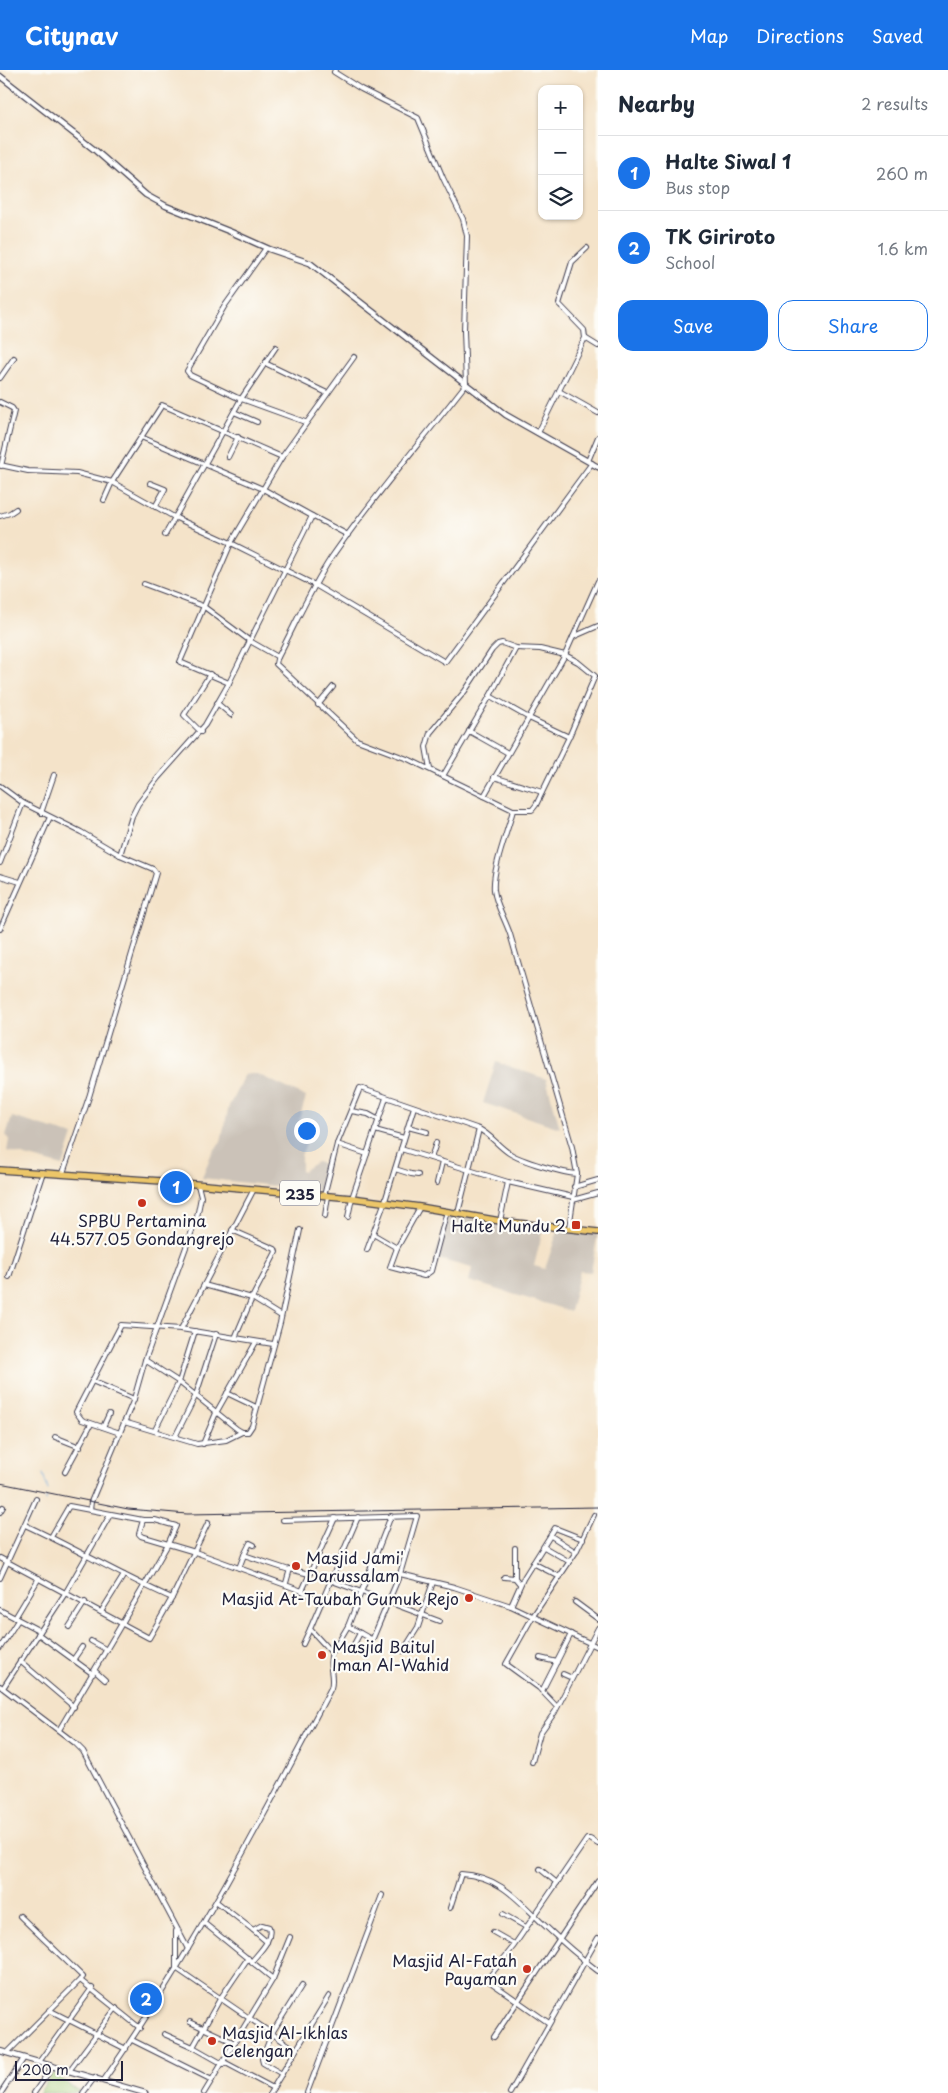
<!DOCTYPE html>
<meta charset="utf-8">
<style>
body{margin:0;font-family:"Playpen Sans",sans-serif;background:#f2f2f3;color:#1f2937}
.controls{position:absolute;right:15px;top:15px;display:grid;overflow:hidden;border-radius:10px;box-shadow:0 1px 4px #0004}
.controls button{width:45px;height:45px;display:grid;place-items:center;padding:0;border:0;border-bottom:1px solid #e0e1e3;background:#fff;color:#1f2937;font:25px sans-serif}
.scale{position:absolute;left:15px;bottom:12px;width:108px;box-sizing:border-box;padding-left:5px;border:2px solid #22223b;border-top:0;font-size:14px;line-height:18px;white-space:nowrap;color:#22223b;-webkit-text-stroke:4px #fdfcf7;paint-order:stroke}
.you{position:absolute;left:306px;top:1060px;width:18px;height:18px;margin:-12px;border:4px solid #fff;border-radius:50%;background:#1a73e8;box-shadow:0 0 0 8px #1a73e833}
.badge{display:grid;place-items:center;width:32px;height:32px;border-radius:50%;background:#1a73e8;color:#fff;font-size:16px;font-weight:700}
.pin{position:absolute;translate:-50% -50%;border:2px solid #fff;box-shadow:0 1px 5px #0006}
.list{margin:0;padding:0;list-style:none}
h2{display:flex;justify-content:space-between;align-items:center;height:65px;margin:0;padding:0 20px;font-size:21px}
h2 small{font-size:16px;font-weight:400;color:#747a83}
.list li{display:grid;grid-template-columns:32px 1fr auto;gap:15px;align-items:center;box-sizing:border-box;height:75px;padding:0 20px;border-top:1px solid #e0e1e3}
.list b{display:block;font-size:19px;white-space:nowrap}
.list p{margin:0;font-size:16px;white-space:nowrap;color:#747a83}
.list em{font-size:16px;font-style:normal;color:#747a83}
.actions{display:flex;gap:10px;padding:15px 20px}
.actions a{flex:1;padding:11px 0;border:1px solid #1a73e8;border-radius:15px;text-align:center;font-size:18px;color:#1a73e8}
.actions .main{background:#1a73e8;color:#fff}
.icon{flex:none;width:28px;height:28px;fill:none;stroke:currentColor;stroke-width:2;stroke-linecap:round;stroke-linejoin:round}
.map{position:relative;flex:none;width:598px;height:2023px;overflow:hidden}
header{display:flex;align-items:center;gap:30px;box-sizing:border-box;height:70px;padding:0 25px;background:#1a73e8;color:#fff}
header strong{font-size:24px}
nav{display:flex;gap:28px;margin-inline-start:auto;font-size:18px}
main{display:flex}
aside{flex:1;background:#fff}
.map>svg:first-child{display:block}
.industrial{fill:#cbc2b8}
.green{fill:#a2ca76;stroke:#627658}
.lines{fill:none;stroke-linecap:round;stroke-linejoin:round}
.stream{stroke:#69a4d9;stroke-width:1}
.minor-casing{stroke:#423f50;stroke-width:6}
.tertiary-casing{stroke:#423f50;stroke-width:7}
.primary-casing{stroke:#423f50;stroke-width:8}
.minor{stroke:#fff;stroke-width:4}
.tertiary{stroke:#fff;stroke-width:4.5}
.primary{stroke:#ecc669;stroke-width:5.5}
.rail{stroke:#22223b;stroke-width:1}
.poi-dot{fill:#c8321e;stroke:#fdfcf7;stroke-width:2}
.labels{text-anchor:middle;dominant-baseline:central;stroke-width:4.5;stroke-linejoin:round;paint-order:stroke}
.shield{fill:#fdfcf7;stroke:#646373;stroke-width:1}
.shield-label{font-size:15px;font-weight:bold;fill:#22223b}
.poi-label{font-size:16px;fill:#22223b;stroke:#fdfcf7;text-anchor:end}
</style>
<header>
<strong>Citynav</strong>
<nav><a>Map</a><a>Directions</a><a>Saved</a></nav>
</header>
<main>
<div class="map">
<svg width="598" height="2023" viewBox="0 0 598 2023">
<rect width="100%" height="100%" fill="#fdfcf7"/>
<filter id="ink" filterUnits="userSpaceOnUse"><feTurbulence type="fractalNoise" baseFrequency=".02" numOctaves="2"/><feDisplacementMap in="SourceGraphic" scale="10" xChannelSelector="R" yChannelSelector="G"/><feConvolveMatrix kernelMatrix="1 2 1 2 8 2 1 2 1" color-interpolation-filters="sRGB"/></filter>
<filter id="wash" filterUnits="userSpaceOnUse"><feTurbulence type="fractalNoise" baseFrequency=".0096" numOctaves="4" result="noise"/><feDisplacementMap in="SourceGraphic" scale="20" xChannelSelector="R" yChannelSelector="G"/><feGaussianBlur stdDeviation="1.12" result="paint"/><feColorMatrix in="noise" values="0 0 0 0 0 0 0 0 0 0 0 0 0 0 0 0 0 1.4 0 .05"/><feComposite in="paint" operator="in"/></filter>
<g filter="url(#wash)">
<rect width="100%" height="100%" fill="#f4e3c9"/>
<g class="industrial">
<path d="M496 992 546 1009 560 1058 483 1033Z"/>
<path d="M245 1004H257L306 1027 299 1050 314 1054 301 1086V1102L317 1092 328 1096 321 1121 202 1108 211 1085 221 1071 229 1036Z"/>
<path d="M12 1047 73 1065 63 1096 7 1081 9 1070 6 1065Z"/>
<path d="M450 1142 543 1159 534 1196 545 1199 559 1157 598 1162 591 1202 580 1201 570 1241 469 1211 472 1198 434 1188Z"/>
</g>
<path class="green" d="M53 2003 79 2022 78 2023H39Z"/>
<g class="lines">
<g class="stream">
<path d="M43 1404 48 1420"/>
<path d="M46 1431V1428"/>
</g>
</g>
</g>
<g filter="url(#ink)">
<g class="lines">
<defs>
<g id="minor">
<path d="M335 0 334 2 361 19 418 48 443 108 463 149 467 166 464 261 466 314C421 372 372 428 331 488 310 520 295 555 277 589L276 594 357 670 410 690 513 740H532L536 735 569 667 595 606 578 592 565 585 540 579 516 578 502 573 498 574 492 580 465 621 430 663 426 677 430 699"/>
<path d="M266 178 224 237 187 301 190 305 236 327 305 352"/>
<path d="M585 268 598 276"/>
<path d="M265 293 327 323"/>
<path d="M0 308 14 288"/>
<path d="M559 321 598 343"/>
<path d="M0 332 12 338 14 341 1 396"/>
<path d="M234 342 257 352"/>
<path d="M538 363 585 268 584 260 559 234 572 192 587 178"/>
<path d="M141 367 263 419 312 446"/>
<path d="M228 387 238 367"/>
<path d="M588 391 598 367"/>
<path d="M0 395 28 401 77 403 112 412 174 447 231 473 315 515 445 592 592 393"/>
<path d="M150 413 165 419 155 437"/>
<path d="M104 430 112 412 162 335 282 387"/>
<path d="M0 446 10 443 16 439"/>
<path d="M165 465 241 329 276 277"/>
<path d="M144 514 203 536 250 571 278 587"/>
<path d="M573 567 598 556"/>
<path d="M229 613 180 592 231 473 282 387 354 287"/>
<path d="M490 626 529 648 569 667"/>
<path d="M217 633 231 645"/>
<path d="M318 635 333 617"/>
<path d="M469 661 508 683"/>
<path d="M201 662 184 645 210 604"/>
<path d="M443 706 490 626 516 578"/>
<path d="M494 707 542 722"/>
<path d="M0 716 23 733 81 762 120 785 132 746 138 734 158 708 205 655 229 613 312 446 348 465"/>
<path d="M484 726 565 585 598 511"/>
<path d="M513 740C508 761 492 799 494 820 496 835 505 849 510 864L572 1077 577 1104 569 1158"/>
<path d="M41 743 54 705"/>
<path d="M0 793 23 733"/>
<path d="M0 806 20 812"/>
<path d="M0 859 50 747"/>
<path d="M351 1041 368 1044 379 1050"/>
<path d="M408 1057 427 1062"/>
<path d="M375 1060 404 1068"/>
<path d="M337 1074 367 1084"/>
<path d="M401 1079 508 1112 573 1127"/>
<path d="M431 1088 436 1073"/>
<path d="M395 1099 411 1104 418 1105"/>
<path d="M63 1103 89 1027 156 803 153 799 120 785"/>
<path d="M437 1113 442 1092"/>
<path d="M574 1117 598 1110"/>
<path d="M324 1126 337 1074 360 1018 479 1059C491 1065 498 1076 509 1083 521 1091 562 1103 577 1104"/>
<path d="M573 1130 598 1123"/>
<path d="M420 1137 397 1178 390 1197 424 1206 431 1201 447 1141"/>
<path d="M458 1143 479 1059"/>
<path d="M325 1146 328 1126"/>
<path d="M348 1147 352 1128 386 1028"/>
<path d="M500 1151 508 1112"/>
<path d="M232 1160 275 1179 276 1182 252 1228 235 1268"/>
<path d="M373 1164 397 1178"/>
<path d="M367 1180 385 1131 414 1037"/>
<path d="M9 1207 43 1102"/>
<path d="M204 1215 252 1228 281 1246"/>
<path d="M181 1259 254 1119"/>
<path d="M145 1290 179 1312 237 1359 242 1362H248L252 1356 280 1253 300 1160"/>
<path d="M92 1311 134 1329"/>
<path d="M227 1323 256 1337"/>
<path d="M124 1352 197 1374 226 1370 242 1362"/>
<path d="M103 1357 109 1344"/>
<path d="M155 1360 179 1312 195 1261"/>
<path d="M120 1363 82 1350 76 1342 121 1255 181 1259 273 1274"/>
<path d="M55 1367 80 1377"/>
<path d="M175 1367 196 1325 216 1264"/>
<path d="M203 1374 216 1343 256 1272"/>
<path d="M65 1402 91 1354"/>
<path d="M90 1440 91 1432 134 1329 145 1290 197 1147 201 1127 198 1115"/>
<path d="M0 1442 3 1437"/>
<path d="M283 1450 417 1446 400 1504 373 1568 371 1569 348 1556"/>
<path d="M25 1455C75 1478 122 1506 172 1528"/>
<path d="M551 1466 576 1482"/>
<path d="M51 1467 69 1436 143 1450 139 1464 141 1466 195 1482 302 1521 335 1448"/>
<path d="M544 1477 570 1492"/>
<path d="M515 1478V1508L520 1514"/>
<path d="M244 1485 250 1473 254 1475"/>
<path d="M0 1488 149 1568 172 1528 208 1453"/>
<path d="M533 1493 560 1507"/>
<path d="M239 1498 244 1485 289 1500"/>
<path d="M400 1504 454 1517 511 1536 598 1577"/>
<path d="M504 1507 515 1508"/>
<path d="M0 1508 36 1429"/>
<path d="M332 1511 439 1551"/>
<path d="M286 1513 290 1499 309 1504"/>
<path d="M302 1521 322 1532"/>
<path d="M575 1532 598 1549"/>
<path d="M511 1536 523 1509 555 1458 583 1469"/>
<path d="M0 1540 40 1561"/>
<path d="M101 1542 124 1505"/>
<path d="M15 1548 39 1508"/>
<path d="M69 1557 85 1532"/>
<path d="M38 1564 93 1604"/>
<path d="M91 1571 107 1580"/>
<path d="M303 1574 310 1559"/>
<path d="M354 1575 365 1581"/>
<path d="M0 1578 18 1550"/>
<path d="M351 1580 360 1563"/>
<path d="M403 1581 418 1557 433 1512"/>
<path d="M332 1583 348 1556 391 1446"/>
<path d="M540 1588 557 1592"/>
<path d="M73 1590 82 1577"/>
<path d="M20 1591 74 1637"/>
<path d="M95 1601 105 1610"/>
<path d="M563 1604 572 1608"/>
<path d="M0 1616 75 1673 83 1681 188 1879"/>
<path d="M3 1618 66 1522 110 1445"/>
<path d="M542 1621 571 1564"/>
<path d="M557 1637 539 1618 506 1594 533 1546 576 1482 594 1445"/>
<path d="M59 1660 144 1516 168 1474 176 1456 155 1450H143"/>
<path d="M532 1692 540 1663 555 1642 598 1558"/>
<path d="M540 1799 557 1813"/>
<path d="M217 1832 253 1860 262 1855 269 1857C273 1870 259 1882 252 1891"/>
<path d="M450 1838 461 1804C499 1806 517 1829 542 1853 560 1870 578 1886 598 1901"/>
<path d="M503 1844 526 1857"/>
<path d="M20 1846 83 1907 80 1910"/>
<path d="M204 1853 273 1909"/>
<path d="M253 1860 267 1872"/>
<path d="M176 1861V1898L296 1980"/>
<path d="M493 1862 514 1874"/>
<path d="M49 1940 126 1979"/>
<path d="M190 1952 235 1973"/>
<path d="M549 1953 489 1911V1907L513 1877 587 1769H590L598 1774"/>
<path d="M164 1964 193 1977"/>
<path d="M494 1967 598 1811"/>
<path d="M132 1970 212 2010"/>
<path d="M8 1982 80 1910 140 1958"/>
<path d="M39 1992 92 1918"/>
<path d="M224 1992 273 2018"/>
<path d="M223 1994 193 1977 220 1929 248 1888"/>
<path d="M69 2001 116 1938"/>
<path d="M282 2004 263 1993 262 1989 272 1963 302 1915"/>
<path d="M104 2010C190 1886 261 1752 331 1618 335 1606 327 1595 332 1583L310 1559 358 1447"/>
<path d="M1 2023 24 1988"/>
<path d="M34 2023 53 1996"/>
<path d="M83 2023 95 2007"/>
<path d="M204 2023 273 1909 290 1867"/>
<path d="M270 2023 329 1926"/>
<path d="M307 2023 382 1825"/>
<path d="M510 2023 598 1868"/>
</g>
<g id="tertiary">
<path d="M0 6 96 81 146 125 166 136 231 162 269 179 310 193 506 345 598 397"/>
<path d="M0 1981 145 2023"/>
</g>
<path id="primary" d="M0 1100 162 1111 352 1128 420 1137 500 1151 598 1162"/>
</defs>
<use href="#minor" class="minor-casing"/>
<use href="#tertiary" class="tertiary-casing"/>
<use href="#primary" class="primary-casing"/>
<use href="#minor" class="minor"/>
<use href="#tertiary" class="tertiary"/>
<use href="#primary" class="primary"/>
<path class="rail" d="M0 1413 128 1439 187 1444 598 1437"/>
</g>
</g>
<g class="poi-dot">
<circle cx="142" cy="1133" r="5"/>
<rect x="571" y="1150" width="10" height="10" rx="2.5"/>
<circle cx="296" cy="1496" r="5"/>
<circle cx="469" cy="1528" r="5"/>
<circle cx="322" cy="1585" r="5"/>
<circle cx="527" cy="1899" r="5"/>
<circle cx="212" cy="1971" r="5"/>
</g>
<g class="labels">
<rect class="shield" x="280" y="1110.5" width="40" height="25" rx="4"/>
<g class="shield-label">
<text x="300" y="1123">235</text>
</g>
<g class="poi-label">
<text x="142" y="1150" text-anchor="middle">SPBU Pertamina<tspan x="142" dy="18">44.577.05 Gondangrejo</tspan></text>
<text x="566" y="1155">Halte Mundu 2</text>
<text x="306" y="1487" text-anchor="start">Masjid Jami'<tspan x="306" dy="18">Darussalam</tspan></text>
<text x="459" y="1528">Masjid At-Taubah Gumuk Rejo</text>
<text x="332" y="1576" text-anchor="start">Masjid Baitul<tspan x="332" dy="18">Iman Al-Wahid</tspan></text>
<text x="517" y="1890">Masjid Al-Fatah<tspan x="517" dy="18">Payaman</tspan></text>
<text x="222" y="1962" text-anchor="start">Masjid Al-Ikhlas<tspan x="222" dy="18">Celengan</tspan></text>
</g>
</g>
</svg>
<div class="controls">
<button>+</button>
<button>−</button>
<button><svg class="icon" aria-label="layers" viewBox="0 0 24 24"><path d="M12 4l9 5-9 5-9-5zM3 14l9 5 9-5"/></svg></button>
</div>
<div class="scale">200 m</div>
<div class="you"></div>
<div class="pin badge" style="left:176px;top:1117px">1</div>
<div class="pin badge" style="left:146px;top:1929px">2</div>
</div>
<aside>
<h2>Nearby<small>2 results</small></h2>
<ul class="list">
<li><span class="badge">1</span><div><b>Halte Siwal 1</b><p>Bus stop</p></div><em>260 m</em></li>
<li><span class="badge">2</span><div><b>TK Giriroto</b><p>School</p></div><em>1.6 km</em></li>
</ul>
<div class="actions"><a class="main">Save</a><a>Share</a></div>
</aside>
</main>
